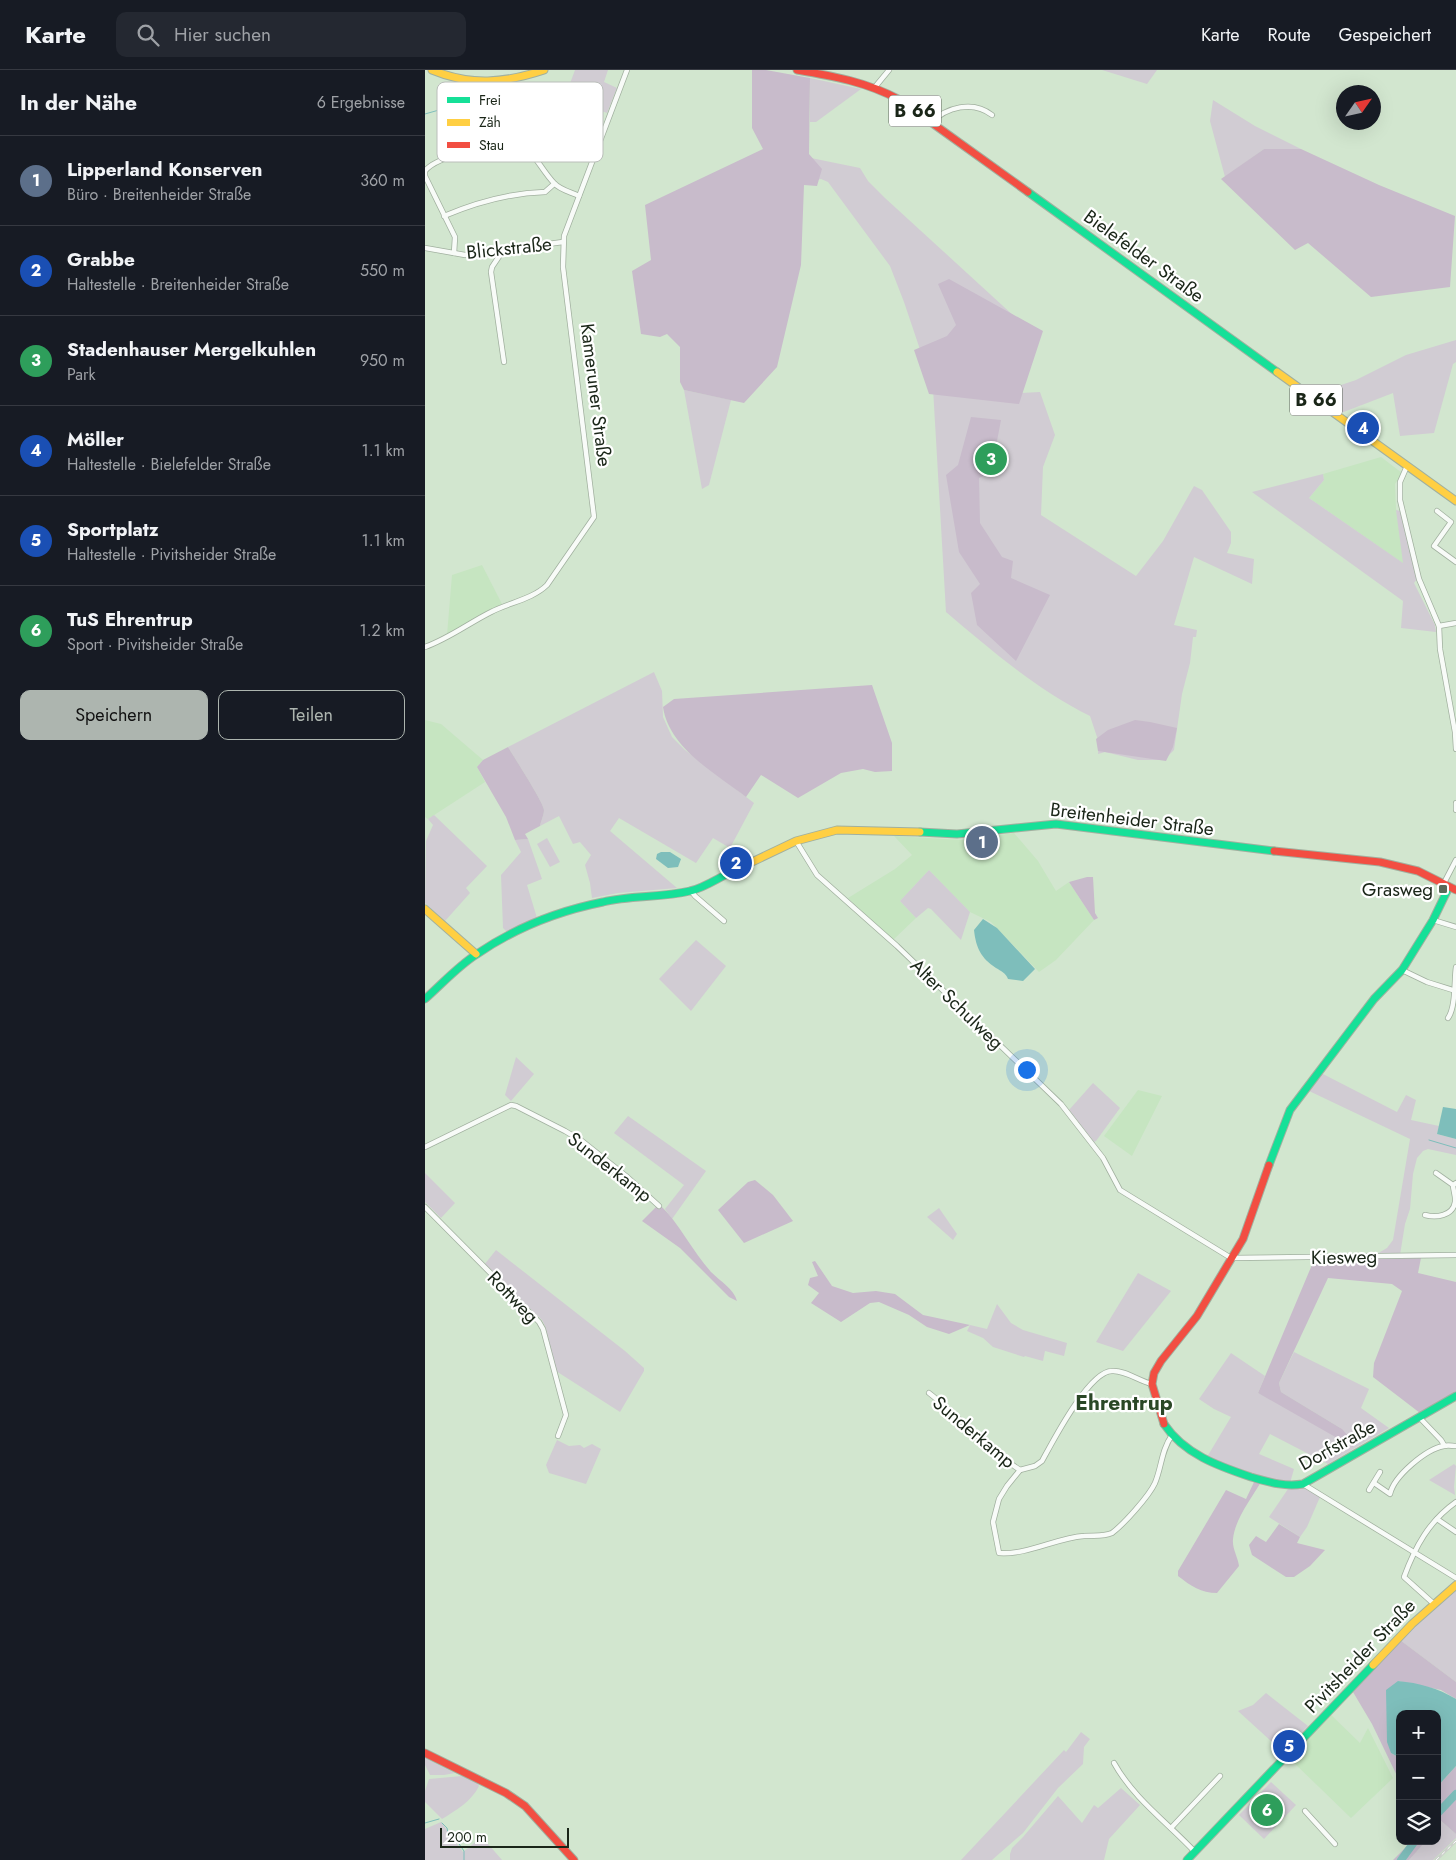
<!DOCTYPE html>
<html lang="de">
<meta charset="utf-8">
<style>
body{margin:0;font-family:Jost,sans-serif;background:#242831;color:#f1f3f6}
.controls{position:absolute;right:15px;bottom:15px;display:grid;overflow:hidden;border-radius:10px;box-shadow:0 5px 20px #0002}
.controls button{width:45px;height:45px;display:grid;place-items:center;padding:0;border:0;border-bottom:1px solid #363941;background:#171b24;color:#f1f3f6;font:25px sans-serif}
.compass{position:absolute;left:911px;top:15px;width:45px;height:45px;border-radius:50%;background:#171b24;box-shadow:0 5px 20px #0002;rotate:56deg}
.scale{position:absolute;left:15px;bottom:12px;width:129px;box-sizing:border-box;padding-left:5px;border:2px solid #1a2618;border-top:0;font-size:14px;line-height:18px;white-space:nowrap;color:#1a2618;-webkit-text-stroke:4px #fff;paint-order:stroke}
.you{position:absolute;left:601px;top:999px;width:18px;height:18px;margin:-12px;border:4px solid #fff;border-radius:50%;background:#1a73e8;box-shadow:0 0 0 8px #1a73e833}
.badge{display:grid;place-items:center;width:32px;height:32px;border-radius:50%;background:#adb5af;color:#fff;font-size:16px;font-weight:700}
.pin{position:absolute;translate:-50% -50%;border:2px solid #fff;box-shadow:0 1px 5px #0006}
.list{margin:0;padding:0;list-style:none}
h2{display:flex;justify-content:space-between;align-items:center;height:65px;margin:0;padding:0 20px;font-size:21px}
h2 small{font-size:16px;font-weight:400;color:#9ea1a6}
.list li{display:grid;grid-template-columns:32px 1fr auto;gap:15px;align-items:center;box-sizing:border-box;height:90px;padding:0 20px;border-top:1px solid #363941}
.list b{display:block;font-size:19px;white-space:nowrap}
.list p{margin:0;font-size:16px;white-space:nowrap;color:#9ea1a6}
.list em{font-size:16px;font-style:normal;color:#9ea1a6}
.actions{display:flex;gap:10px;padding:15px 20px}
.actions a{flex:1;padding:11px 0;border:1px solid #adb5af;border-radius:10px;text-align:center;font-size:18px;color:#adb5af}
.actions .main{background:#adb5af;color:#111}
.icon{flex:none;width:28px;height:28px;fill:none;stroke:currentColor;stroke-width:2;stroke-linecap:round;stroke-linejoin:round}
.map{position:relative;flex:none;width:1031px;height:1790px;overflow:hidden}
header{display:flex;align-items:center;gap:30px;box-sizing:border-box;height:70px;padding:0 25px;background:#171b24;border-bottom:1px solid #363941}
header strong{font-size:24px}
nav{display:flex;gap:28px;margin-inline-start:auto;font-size:18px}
.search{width:350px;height:45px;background:#242831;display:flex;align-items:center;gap:12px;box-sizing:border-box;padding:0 18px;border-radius:10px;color:#9ea1a6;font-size:19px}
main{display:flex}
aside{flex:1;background:#171b24}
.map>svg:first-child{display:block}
.built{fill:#c6e5c1}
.green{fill:#d1ccd3}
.forest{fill:#c8bbcb}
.water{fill:#7ebebb}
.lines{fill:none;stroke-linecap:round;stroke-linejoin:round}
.stream{stroke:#7ebebb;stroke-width:1}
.river{stroke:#7ebebb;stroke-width:8}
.street-casing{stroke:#a1b09f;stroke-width:6}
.fast-casing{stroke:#a1b09f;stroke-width:9}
.slow-casing{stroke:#a1b09f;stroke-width:9}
.jam-casing{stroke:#a1b09f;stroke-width:9}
.street{stroke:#f8fbf8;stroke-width:4.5}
.fast{stroke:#16e098;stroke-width:7}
.slow{stroke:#ffcf43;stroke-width:7}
.jam{stroke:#f24e42;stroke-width:7}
.rail-casing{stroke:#ced3cd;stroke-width:3}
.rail{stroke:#fff;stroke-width:1;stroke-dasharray:4;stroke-linecap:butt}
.poi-dot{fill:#5a6958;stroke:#fff;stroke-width:2}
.labels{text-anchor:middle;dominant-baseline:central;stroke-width:4.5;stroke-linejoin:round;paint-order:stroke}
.shield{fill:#fff;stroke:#5f675d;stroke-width:1}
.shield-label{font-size:18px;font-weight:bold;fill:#1a2618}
.street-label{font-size:19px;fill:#1a2618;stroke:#fff}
.poi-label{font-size:19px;fill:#1a2618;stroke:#fff;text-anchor:end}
.quarter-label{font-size:21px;font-weight:bold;fill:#2a4726;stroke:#fff}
.key{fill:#fff;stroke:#babeba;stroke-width:1}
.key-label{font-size:14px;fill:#1a2618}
</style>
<header>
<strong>Karte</strong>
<div class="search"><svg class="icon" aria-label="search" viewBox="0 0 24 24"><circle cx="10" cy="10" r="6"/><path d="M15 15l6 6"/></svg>Hier suchen</div>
<nav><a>Karte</a><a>Route</a><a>Gespeichert</a></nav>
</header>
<main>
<aside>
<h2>In der Nähe<small>6 Ergebnisse</small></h2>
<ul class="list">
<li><span class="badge" style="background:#5c6f8a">1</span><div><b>Lipperland Konserven</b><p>Büro · Breitenheider Straße</p></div><em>360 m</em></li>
<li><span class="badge" style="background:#1a4fb4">2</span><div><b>Grabbe</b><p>Haltestelle · Breitenheider Straße</p></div><em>550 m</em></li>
<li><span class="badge" style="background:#2e9e5b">3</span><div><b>Stadenhauser Mergelkuhlen</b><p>Park</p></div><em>950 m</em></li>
<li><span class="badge" style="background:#1a4fb4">4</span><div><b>Möller</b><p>Haltestelle · Bielefelder Straße</p></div><em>1.1 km</em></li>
<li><span class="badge" style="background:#1a4fb4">5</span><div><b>Sportplatz</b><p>Haltestelle · Pivitsheider Straße</p></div><em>1.1 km</em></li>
<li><span class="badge" style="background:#2e9e5b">6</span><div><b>TuS Ehrentrup</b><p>Sport · Pivitsheider Straße</p></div><em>1.2 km</em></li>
</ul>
<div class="actions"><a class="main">Speichern</a><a>Teilen</a></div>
</aside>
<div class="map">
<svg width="1031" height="1790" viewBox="0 0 1031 1790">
<rect width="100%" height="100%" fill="#d2e6cf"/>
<g class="built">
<path d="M956 387 977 403 970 414 971 439 979 494 884 428 899 410 898 404Z"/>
<path d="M57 495 77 534 22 565 27 505Z"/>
<path d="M0 650 16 654 58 690 52 697 60 712 3 749 0 747Z"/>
<path d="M589 763 613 791 631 821 644 812 669 850 631 890 614 902 566 852 545 842 504 800 475 831 491 848 468 870 423 828 470 799 487 785 469 766 537 770Z"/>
<path d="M713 1020 737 1026 707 1086 679 1066Z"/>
<path d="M904 1643 935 1673 943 1658 968 1708 926 1748 863 1687Z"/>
</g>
<g class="green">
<path d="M150 0H183L179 12 192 18 182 43 140 27Z"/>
<path d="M677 0H732L722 14Z"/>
<path d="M385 8 436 19 391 52H385Z"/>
<path d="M788 30 830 56 876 79H839L800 107 785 51Z"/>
<path d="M386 88 435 98 443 111 460 128 613 268 596 323 615 322 630 365 618 397 616 445 711 506 738 471 769 416 777 420 806 462V473L802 483 829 489 827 514 769 487 749 555 772 560 771 567H768L765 593 757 624 749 680 739 690H713L680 682 673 684 674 673 665 646C611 619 567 581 521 542L508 318 479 232 465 196 403 112 396 109 382 112Z"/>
<path d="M1031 270V292L1028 294 1009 363 975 366 968 323 916 343 889 324 931 310 981 285Z"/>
<path d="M259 320 306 330 284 415 277 419Z"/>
<path d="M898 404 899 410 884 428 978 493 971 440 975 441 992 509 989 513 1010 555 1011 562 976 558 978 531 827 422Z"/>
<path d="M229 602 237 621 238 647 247 667 260 680 329 733 305 778 288 768 271 793 194 748 185 761 252 818 193 823 167 828 165 813 160 795 166 785 155 772 148 774 134 746 115 756C116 751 119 745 119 740 119 733 89 687 83 677Z"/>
<path d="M9 745 62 796 41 818 45 823 20 851 0 833 1 771 8 755 3 749Z"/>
<path d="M122 768 135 792 125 797 112 774Z"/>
<path d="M103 769 117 809 102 815 112 848 82 862 78 858 76 805 96 782 90 770Z"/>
<path d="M504 800 545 842 536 870 506 839 503 838 491 848 475 831Z"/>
<path d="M271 870 301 896 266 941 234 909Z"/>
<path d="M91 987 109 1004 86 1031 80 1025Z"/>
<path d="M896 1003 972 1042 981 1025 991 1030 986 1050 1014 1056 1012 1064 1031 1069V1085L1003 1079 998 1081 992 1088 988 1104 985 1139 980 1154 975 1185H950L962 1178 968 1170 985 1069 882 1020Z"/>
<path d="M668 1013 695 1038 671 1071 669 1072 644 1040Z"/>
<path d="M203 1046 281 1101 247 1149 240 1139 259 1115 189 1063Z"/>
<path d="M0 1103 30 1133 16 1148 0 1132Z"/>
<path d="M514 1138 532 1164 528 1170 502 1147Z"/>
<path d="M71 1180 200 1281 219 1298V1301L195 1342 131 1301 120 1256 117 1250 59 1195Z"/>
<path d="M713 1203 746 1221 698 1281 671 1272Z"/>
<path d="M572 1234 586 1253 598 1260 642 1273 639 1286 620 1281 618 1291 600 1286 599 1287 568 1277 558 1268 542 1261 545 1255 562 1259Z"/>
<path d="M869 1282 944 1319 936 1338 964 1358 903 1394 845 1364 834 1384 869 1399 865 1413 852 1411 788 1390 782 1387 806 1347 789 1339 774 1329 806 1283 840 1306 833 1323 917 1359 856 1322 854 1313Z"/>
<path d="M132 1370 144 1376 155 1375 159 1378 167 1374 176 1379 161 1414 124 1403 121 1395Z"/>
<path d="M1029 1394 1031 1396 1029 1417 1030 1425 1004 1410Z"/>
<path d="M878 1417 895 1427 882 1457 875 1467 844 1447 863 1419Z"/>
<path d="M1031 1518V1612L975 1570Z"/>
<path d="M841 1623 883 1656 858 1682 813 1641 828 1635Z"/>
<path d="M656 1662 665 1669 659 1677 658 1694 633 1718 598 1763 567 1790H536L639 1680 641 1682Z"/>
<path d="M0 1688 30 1703 19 1705H5L0 1695Z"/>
<path d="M37 1706 52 1713 54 1716C47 1731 30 1741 17 1749L0 1732V1721L4 1709Z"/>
<path d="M846 1712 871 1735 839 1769 814 1745Z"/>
<path d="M696 1718 715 1735 684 1769 679 1790H585V1784L587 1778 598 1767 633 1726 657 1753 669 1735 673 1738Z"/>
<path d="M1014 1749 1031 1764V1768L1008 1790H984L1001 1771H1012V1751Z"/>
<path d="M16 1752 38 1782 57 1767 77 1790H0V1759Z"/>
</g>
<g class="forest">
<path d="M327 0H341L385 8 384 84 397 99 392 116 379 115 376 195 352 297 319 333 259 320 255 312V277L242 264 235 267 216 264 207 201 226 190 220 135 338 79 327 58Z"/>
<path d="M839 79H876L954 115 1030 146 1025 217 946 227 883 173 870 180 796 109Z"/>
<path d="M524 209 618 261 594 334 504 324 489 280 522 266 531 255 513 214Z"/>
<path d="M546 347 576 350 566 402 554 408 555 453 577 487 588 491 586 508 625 525 591 591 552 555 546 523 555 514 534 482 521 405 533 395Z"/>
<path d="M447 615 467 673V701L450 702 438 699 416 703 373 728 336 705 321 727C290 703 244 678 238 637L249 629Z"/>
<path d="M710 650 725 652 752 658 748 677 741 691 673 681 671 669 683 660Z"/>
<path d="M83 677C89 687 119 733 119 740 119 745 116 751 115 756L100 764 103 769 90 770 81 747 52 697 58 690Z"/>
<path d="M662 807H668L670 843 673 848 669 850 644 812Z"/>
<path d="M330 1110 348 1125 368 1151 319 1173 293 1140 323 1112Z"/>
<path d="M234 1134C255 1154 267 1181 286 1202 295 1211 309 1219 312 1231L304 1227 255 1178 217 1151Z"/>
<path d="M996 1188 993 1203 1031 1212V1323L995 1343 948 1307 949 1293 977 1221 967 1214 903 1208 854 1313 856 1322 917 1359 924 1367 928 1377 833 1323 889 1190Z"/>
<path d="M390 1191 407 1216 428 1223 451 1221 470 1224 498 1245 545 1255 524 1264 502 1257 484 1245 454 1232 445 1233 416 1252 386 1233 394 1223 383 1215 385 1208 393 1206 387 1192Z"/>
<path d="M830 1410 836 1412C826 1429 810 1449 808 1469 807 1479 813 1487 814 1496L792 1523C776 1523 766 1516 753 1506V1501L801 1420 821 1429Z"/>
<path d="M854 1454 875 1467 872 1473 900 1480 885 1496 869 1507H861L827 1485 824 1475 831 1466 841 1472Z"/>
<path d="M975 1570 1031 1612V1629L1016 1620 973 1611 966 1683 975 1688V1712L947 1654 928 1622Z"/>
<path d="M1031 1696V1764L1014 1749 1012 1751V1717Z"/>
<path d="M987 1771H1001L984 1790H968Z"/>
</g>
<g class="water">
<path d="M236 782H245L256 789 253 797 243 798 231 789 232 784Z"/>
<path d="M558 849 572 858 610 899 598 911 583 909C581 903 576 901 571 898 556 888 551 878 549 860Z"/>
<path d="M1018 1037 1031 1039V1069L1012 1064Z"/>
<path d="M973 1611C994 1613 1013 1618 1031 1629V1696L1012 1717V1644H975V1688L966 1683 962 1672 961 1620Z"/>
</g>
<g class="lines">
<g class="stream">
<path d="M0 44 35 34 38 35 88 22 96 16"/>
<path d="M1004 1070 1031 1078"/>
<path d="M0 1753 14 1749"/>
<path d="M17 1753 22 1758 23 1763 32 1771 39 1781V1790"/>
</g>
<g class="river">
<path d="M1012 1744 1031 1724"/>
<path d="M976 1790 990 1771"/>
</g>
<defs>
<g id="street">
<path d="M450 17 464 0"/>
<path d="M506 53C521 37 548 30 567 45"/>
<path d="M19 146C52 132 84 123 120 122L129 114"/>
<path d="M0 178 40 185 138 172"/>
<path d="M79 179 67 197 66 202 79 292"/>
<path d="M29 183 30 167 0 106V101C13 84 73 75 94 73 109 81 117 101 129 113 135 120 146 122 154 126"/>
<path d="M982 396 975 412V430L994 509 1014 556 1015 579 1030 662 1031 679"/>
<path d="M1012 441 1026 452 1009 476 1031 492"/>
<path d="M1014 556 1031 553"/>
<path d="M0 577C23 569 44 553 66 542 83 533 108 529 122 515L169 447 138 197 139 166 202 0"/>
<path d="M1031 733V740"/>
<path d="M371 771 392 805 472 876 636 1034 678 1088 695 1120 806 1188 1031 1185"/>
<path d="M1019 813 1031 790"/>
<path d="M266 821 270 826 299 851"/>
<path d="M1008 850 1031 857"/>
<path d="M977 900 1002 912 1031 921"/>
<path d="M1023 948C1031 937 1029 910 1031 897"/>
<path d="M0 1077 86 1035 91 1036 140 1061 157 1071 201 1106 234 1136"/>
<path d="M1011 1103 1028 1115 1031 1113"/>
<path d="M0 1137 114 1252 118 1259 141 1345 133 1366"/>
<path d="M1000 1145C1011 1148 1028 1146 1030 1132 1031 1127 1028 1120 1028 1115"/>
<path d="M727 1314C714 1311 700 1300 687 1301 664 1301 628 1371 617 1391L610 1396 595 1400 582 1416 574 1429 568 1452 574 1483C603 1485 631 1468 659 1466 669 1465 678 1467 687 1463 699 1454 724 1426 730 1413 737 1396 736 1381 747 1365"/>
<path d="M504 1323C535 1347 561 1378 595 1400"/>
<path d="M994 1347 1016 1370 1019 1375"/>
<path d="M949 1413 965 1424C969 1406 1001 1379 1019 1376 1023 1375 1027 1376 1031 1376"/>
<path d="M878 1414 1031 1508"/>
<path d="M944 1420 955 1402"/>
<path d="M1012 1449 1031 1462"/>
<path d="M1009 1534 979 1507C990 1477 1004 1451 1031 1432"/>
<path d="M689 1693C709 1729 743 1753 770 1782"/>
<path d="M880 1741 910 1774"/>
<path d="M746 1758 795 1706"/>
</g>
<g id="fast">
<path d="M603 122 852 302"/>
<path d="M495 762 532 764 631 754 849 781"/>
<path d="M0 929C17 914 33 896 52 884 90 858 133 841 178 832 206 825 236 828 265 821 279 818 293 808 306 802"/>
<path d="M844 1095 865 1040 949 929 977 900 1008 850 1024 817"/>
<path d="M739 1354C759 1384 793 1396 826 1407 844 1412 859 1417 878 1414L1031 1326"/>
<path d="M762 1790 948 1595"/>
</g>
<g id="slow">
<path d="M7 0C45 16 80 13 119 0"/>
<path d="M852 302 1031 431"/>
<path d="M306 802 371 771 412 760 495 762"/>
<path d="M0 839 51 884"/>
<path d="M948 1595 987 1554 1031 1515"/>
</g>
<g id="jam">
<path d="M372 0C408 6 442 12 475 30L603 122"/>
<path d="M849 781 955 792 993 801 1031 820"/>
<path d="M739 1354 727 1314 729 1303 736 1291 772 1246 818 1169 844 1095"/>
<path d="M0 1683 81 1723 100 1736 149 1790"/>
</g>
</defs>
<use href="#street" class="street-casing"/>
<use href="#fast" class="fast-casing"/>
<use href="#slow" class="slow-casing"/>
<use href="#jam" class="jam-casing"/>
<use href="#street" class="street"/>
<use href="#fast" class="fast"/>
<use href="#slow" class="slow"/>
<use href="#jam" class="jam"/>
<defs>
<path id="rail" d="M1011 1790 1031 1771"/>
</defs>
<use href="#rail" class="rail-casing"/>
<use href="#rail" class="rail"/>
</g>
<rect class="poi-dot" x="1013" y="814" width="10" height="10" rx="2.5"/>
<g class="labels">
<g class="shield">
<rect x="464" y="25.5" width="52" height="31" rx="4"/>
<rect x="865" y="314.5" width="52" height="31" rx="4"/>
</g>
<g class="shield-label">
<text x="490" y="41">B 66</text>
<text x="891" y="330">B 66</text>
</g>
<g class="street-label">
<text transform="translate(84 178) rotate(-6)">Blickstraße</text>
<text transform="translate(719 186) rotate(36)">Bielefelder Straße</text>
<text transform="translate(171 325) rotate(83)">Kameruner Straße</text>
<text transform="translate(707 749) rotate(7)">Breitenheider Straße</text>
<text transform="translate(532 934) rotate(44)">Alter Schulweg</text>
<text transform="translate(185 1097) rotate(38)">Sunderkamp</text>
<text transform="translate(919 1187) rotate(-1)">Kiesweg</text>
<text transform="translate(88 1227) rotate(46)">Rottweg</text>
<text transform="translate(549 1362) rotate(40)">Sunderkamp</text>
<text transform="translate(912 1375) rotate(-29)">Dorfstraße</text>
<text transform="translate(935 1586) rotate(-46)">Pivitsheider Straße</text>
</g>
<g class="poi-label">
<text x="1008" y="819">Grasweg</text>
</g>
<g class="quarter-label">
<text x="699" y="1333">Ehrentrup</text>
</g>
</g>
<rect x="12" y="12" width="166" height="80" rx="8" class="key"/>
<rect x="22" y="27" width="23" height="6" fill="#16e098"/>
<rect x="22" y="49" width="23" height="7" fill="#ffcf43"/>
<rect x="22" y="72" width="23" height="6" fill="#f24e42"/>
<g class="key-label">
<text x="54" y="35">Frei</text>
<text x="54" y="57">Zäh</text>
<text x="54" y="80">Stau</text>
</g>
</svg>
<div class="controls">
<button>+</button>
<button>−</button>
<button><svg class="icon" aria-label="layers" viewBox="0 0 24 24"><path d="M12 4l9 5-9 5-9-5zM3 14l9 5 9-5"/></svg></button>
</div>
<svg class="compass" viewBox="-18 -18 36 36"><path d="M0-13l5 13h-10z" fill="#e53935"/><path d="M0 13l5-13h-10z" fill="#9ea1a6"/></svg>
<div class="scale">200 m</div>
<div class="you"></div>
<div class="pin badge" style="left:557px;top:772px;background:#5c6f8a">1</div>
<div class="pin badge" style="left:311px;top:793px;background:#1a4fb4">2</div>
<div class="pin badge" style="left:566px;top:389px;background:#2e9e5b">3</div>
<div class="pin badge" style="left:938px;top:358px;background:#1a4fb4">4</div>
<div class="pin badge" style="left:864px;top:1676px;background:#1a4fb4">5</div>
<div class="pin badge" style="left:842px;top:1740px;background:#2e9e5b">6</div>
</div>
</main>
